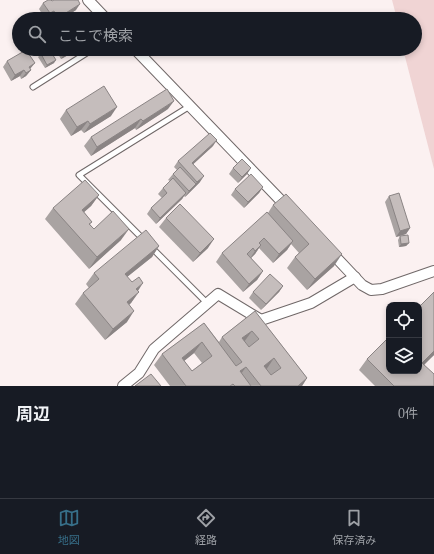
<!DOCTYPE html>
<html lang="ja">
<meta charset="utf-8">
<style>
body{margin:0;font-family:"PT Serif","Noto Sans JP",serif;background:#20242c;color:#f1f3f6}
.controls{position:absolute;right:12px;bottom:12px;display:grid;overflow:hidden;border-radius:8px;box-shadow:0 2px 6px #0003}
.controls button{width:36px;height:36px;display:grid;place-items:center;padding:0;border:0;border-bottom:1px solid #363941;background:#171b24;color:#f1f3f6;font:20px sans-serif}
.list{margin:0;padding:0;list-style:none}
h2{display:flex;justify-content:space-between;align-items:center;height:52px;margin:0;padding:0 16px;font-size:17px}
h2 small{font-size:13px;font-weight:400;color:#9ea1a6}
.icon{flex:none;width:22px;height:22px;fill:none;stroke:currentColor;stroke-width:2;stroke-linecap:round;stroke-linejoin:round}
.map{position:relative;flex:none;width:434px;height:386px;overflow:hidden}
.search{position:absolute;background:#171b24;box-shadow:0 2px 6px #0003;left:12px;right:12px;top:12px;height:44px;display:flex;align-items:center;gap:10px;box-sizing:border-box;padding:0 14px;border-radius:22px;color:#9ea1a6;font-size:15px}
.sheet{height:112px;background:#171b24}
nav{display:flex;justify-content:space-around;align-items:center;box-sizing:border-box;height:56px;border-top:1px solid #363941;background:#171b24;font-size:11px;color:#9ea1a6}
nav a{display:grid;justify-items:center;gap:2px}
nav .on{color:#376f89}
.map>svg:first-child{display:block}
.green{fill:#f0d4d4}
.lines{fill:none;stroke-linecap:round;stroke-linejoin:round}
.service-casing{stroke:#706868;stroke-width:7}
.minor-casing{stroke:#706868;stroke-width:12}
.service{stroke:#fff;stroke-width:5}
.minor{stroke:#fff;stroke-width:10}
.wall{fill:#a9a3a2;fill-rule:evenodd}
.shaded-wall{fill:#8a8484}
.building{fill:#c5bdbc;stroke:#8a8484;fill-rule:evenodd}
</style>
<div class="map">
<svg width="434" height="386" viewBox="0 0 434 386">
<rect width="100%" height="100%" fill="#fbf1f1"/>
<path class="green" d="M392 0H434V169L403 49H415V19H397Z"/>
<g class="lines">
<defs>
<g id="service">
<path d="M33 87 93 49"/>
<path d="M144 240 79 175 190 106"/>
<path d="M151 247 207 303"/>
</g>
<g id="minor">
<path d="M88 0 106 19"/>
<path d="M135 49 289 209"/>
<path d="M329 250 362 285 371 290 382 289 434 271"/>
<path d="M123 386 139 373 154 349 218 294 261 320 311 303 355 277"/>
</g>
</defs>
<use href="#service" class="service-casing"/>
<use href="#minor" class="minor-casing"/>
<use href="#service" class="service"/>
<use href="#minor" class="minor"/>
</g>
<g class="wall">
<path d="M52 1 76 10 62 19H51L50 17 45 19 39 9 43 3Z"/>
<path d="M55 49H73L70 54 61 59Z"/>
<path d="M41 54 54 63 45 68 38 57Z"/>
<path d="M7 61 30 69 31 70 26 76 21 79 20 76 11 81 3 67Z"/>
<path d="M168 109 136 130 135 128 91 156 84 146 91 137Z"/>
<path d="M66 110 111 116 84 133 81 130 71 136 60 119Z"/>
<path d="M213 146 193 164 200 182 185 197 184 196 182 199 156 224 147 214 151 208 162 198 158 194 163 188 170 181 168 180 173 174 177 170 174 167 178 161Z"/>
<path d="M233 168H251L247 174 238 183 229 174Z"/>
<path d="M263 187 259 193 244 208 231 195 235 189Z"/>
<path d="M99 195 91 206 84 212 92 222 90 224 94 229 121 240 89 269 45 219 53 208Z"/>
<path d="M389 196 410 228 406 234 396 237 385 202Z"/>
<path d="M273 205 334 266 307 290 287 268 295 257 299 253 291 244 287 250 273 263 259 248 255 254 251 258 263 271 257 280 243 292 216 262 222 253 268 213Z"/>
<path d="M166 218 208 248 193 262 159 227Z"/>
<path d="M400 236 409 243 406 246 399 247 398 240Z"/>
<path d="M159 246 152 257 127 277 138 291 131 303 129 305 127 322 105 340 75 304 83 293 89 288 86 284 94 273Z"/>
<path d="M283 286 279 292 261 310 249 298 253 292Z"/>
<path d="M434 292V355L424 364 434 386H375L359 370 367 359Z"/>
<path d="M255 311 307 378 302 386H170L154 365 162 354 204 323 219 342 222 337ZM194 353 202 363 192 371 184 361Z"/>
</g>
<g class="shaded-wall">
<path d="M80 4 76 10 62 19H57L58 18Z"/>
<path d="M54 11 50 17 46 19 50 13Z"/>
<path d="M71 49H73L70 54 61 59 65 53Z"/>
<path d="M56 60 54 63 45 68 47 65Z"/>
<path d="M35 63 30 69 25 73 29 67Z"/>
<path d="M24 70 20 76 11 81 15 75Z"/>
<path d="M31 70 26 76 21 79 26 73Z"/>
<path d="M174 101 168 109 136 130 143 121Z"/>
<path d="M117 107 111 116 84 133 90 124Z"/>
<path d="M141 119 135 128 91 156 97 147Z"/>
<path d="M88 121 81 130 71 136 77 127Z"/>
<path d="M217 140 213 146 188 169 192 163Z"/>
<path d="M251 168 247 174 238 183 242 177Z"/>
<path d="M204 176 200 182 185 197 189 191 194 186 197 182Z"/>
<path d="M263 187 259 193 244 208 248 202Z"/>
<path d="M186 193 182 199 156 224 160 218Z"/>
<path d="M99 195 91 206 74 221 82 210Z"/>
<path d="M410 228 406 234 396 237 400 231Z"/>
<path d="M129 229 121 240 89 269 97 257Z"/>
<path d="M214 239 208 248 193 262 200 253Z"/>
<path d="M293 241 287 250 273 263 279 254Z"/>
<path d="M409 243 406 246 399 247 401 244Z"/>
<path d="M261 245 255 254 249 260 255 251Z"/>
<path d="M159 246 152 257 117 285 125 274Z"/>
<path d="M342 254 334 266 307 290 315 279Z"/>
<path d="M263 271 257 280 243 292 249 284Z"/>
<path d="M143 283 136 294V289Z"/>
<path d="M283 286 279 292 261 310 266 304Z"/>
<path d="M139 292 131 303 119 313 127 302Z"/>
<path d="M134 311 127 322 105 340 113 329Z"/>
<path d="M252 331 244 342 242 338Z"/>
<path d="M202 342 194 353 174 369 182 358Z"/>
<path d="M434 351V355L419 370 422 363Z"/>
<path d="M274 358 266 370 264 366Z"/>
<path d="M246 367 238 378 240 371Z"/>
<path d="M307 378 302 386H298Z"/>
</g>
<g class="building">
<path d="M48 0H51L52 1 54 0H78L80 4 58 18 54 11 50 13 43 3Z"/>
<path d="M49 49 56 60 47 65 41 54Z"/>
<path d="M63 49H71L65 53Z"/>
<path d="M26 50 35 63 29 67 31 70 26 73 24 70 15 75 7 61Z"/>
<path d="M104 86 117 107 90 124 88 121 77 127 66 110Z"/>
<path d="M167 89 174 101 143 121 141 119 97 147 91 137Z"/>
<path d="M210 133 217 140 192 163 204 176 197 182 178 161Z"/>
<path d="M242 159 251 168 242 177 233 168Z"/>
<path d="M180 167 196 184 189 191 173 174Z"/>
<path d="M251 174 263 187 248 202 235 189Z"/>
<path d="M173 178 186 193 160 218 151 208 167 193 163 188Z"/>
<path d="M85 180 99 195 82 210 92 222 89 224 94 229 113 211 129 229 97 257 53 208Z"/>
<path d="M399 193 410 228 400 231 389 196Z"/>
<path d="M286 194 342 254 315 279 295 257 309 244 273 205Z"/>
<path d="M180 204 214 239 200 253 166 218Z"/>
<path d="M267 212 293 241 279 254 264 238 259 243 261 245 255 251 253 248 247 254 263 271 249 284 222 253Z"/>
<path d="M146 230 159 246 125 274 132 282 139 277 143 283 136 289 139 292 127 302 134 311 113 329 83 293 99 279 94 273Z"/>
<path d="M408 235 409 243 401 244 400 236Z"/>
<path d="M270 274 283 286 266 304 253 292Z"/>
<path d="M434 292V351L422 363 434 374V386H394L367 359 389 337V371H419V307Z"/>
<path d="M255 311 307 378 298 386H261L246 367 240 371 251 386H235L233 384 230 386H186L162 354 204 323 236 366 242 362 222 337ZM252 331 259 339 249 347 242 338ZM202 342 212 356 192 371 182 358ZM274 358 281 368 271 375 264 366Z"/>
<path d="M151 374 161 386H135Z"/>
</g>
</svg>
<div class="controls">
<button><svg class="icon" aria-label="locate" viewBox="0 0 24 24"><circle cx="12" cy="12" r="6"/><path d="M12 2v4M12 18v4M2 12h4M18 12h4"/></svg></button>
<button><svg class="icon" aria-label="layers" viewBox="0 0 24 24"><path d="M12 4l9 5-9 5-9-5zM3 14l9 5 9-5"/></svg></button>
</div>
<div class="search"><svg class="icon" aria-label="search" viewBox="0 0 24 24"><circle cx="10" cy="10" r="6"/><path d="M15 15l6 6"/></svg>ここで検索</div>
</div>
<section class="sheet">
<h2>周辺<small>0件</small></h2>
<ul class="list">
</ul>
</section>
<nav>
<a class="on"><svg class="icon" aria-label="map" viewBox="0 0 24 24"><path d="M3 6l6-2 6 2 6-2v14l-6 2-6-2-6 2zM9 4v14M15 6v14"/></svg>地図</a>
<a><svg class="icon" aria-label="directions" viewBox="0 0 24 24"><path d="M12 3l9 9-9 9-9-9zM9 14v-3h6M13 9l2 2-2 2"/></svg>経路</a>
<a><svg class="icon" aria-label="saved" viewBox="0 0 24 24"><path d="M7 4h10v16l-5-4-5 4z"/></svg>保存済み</a>
</nav>
